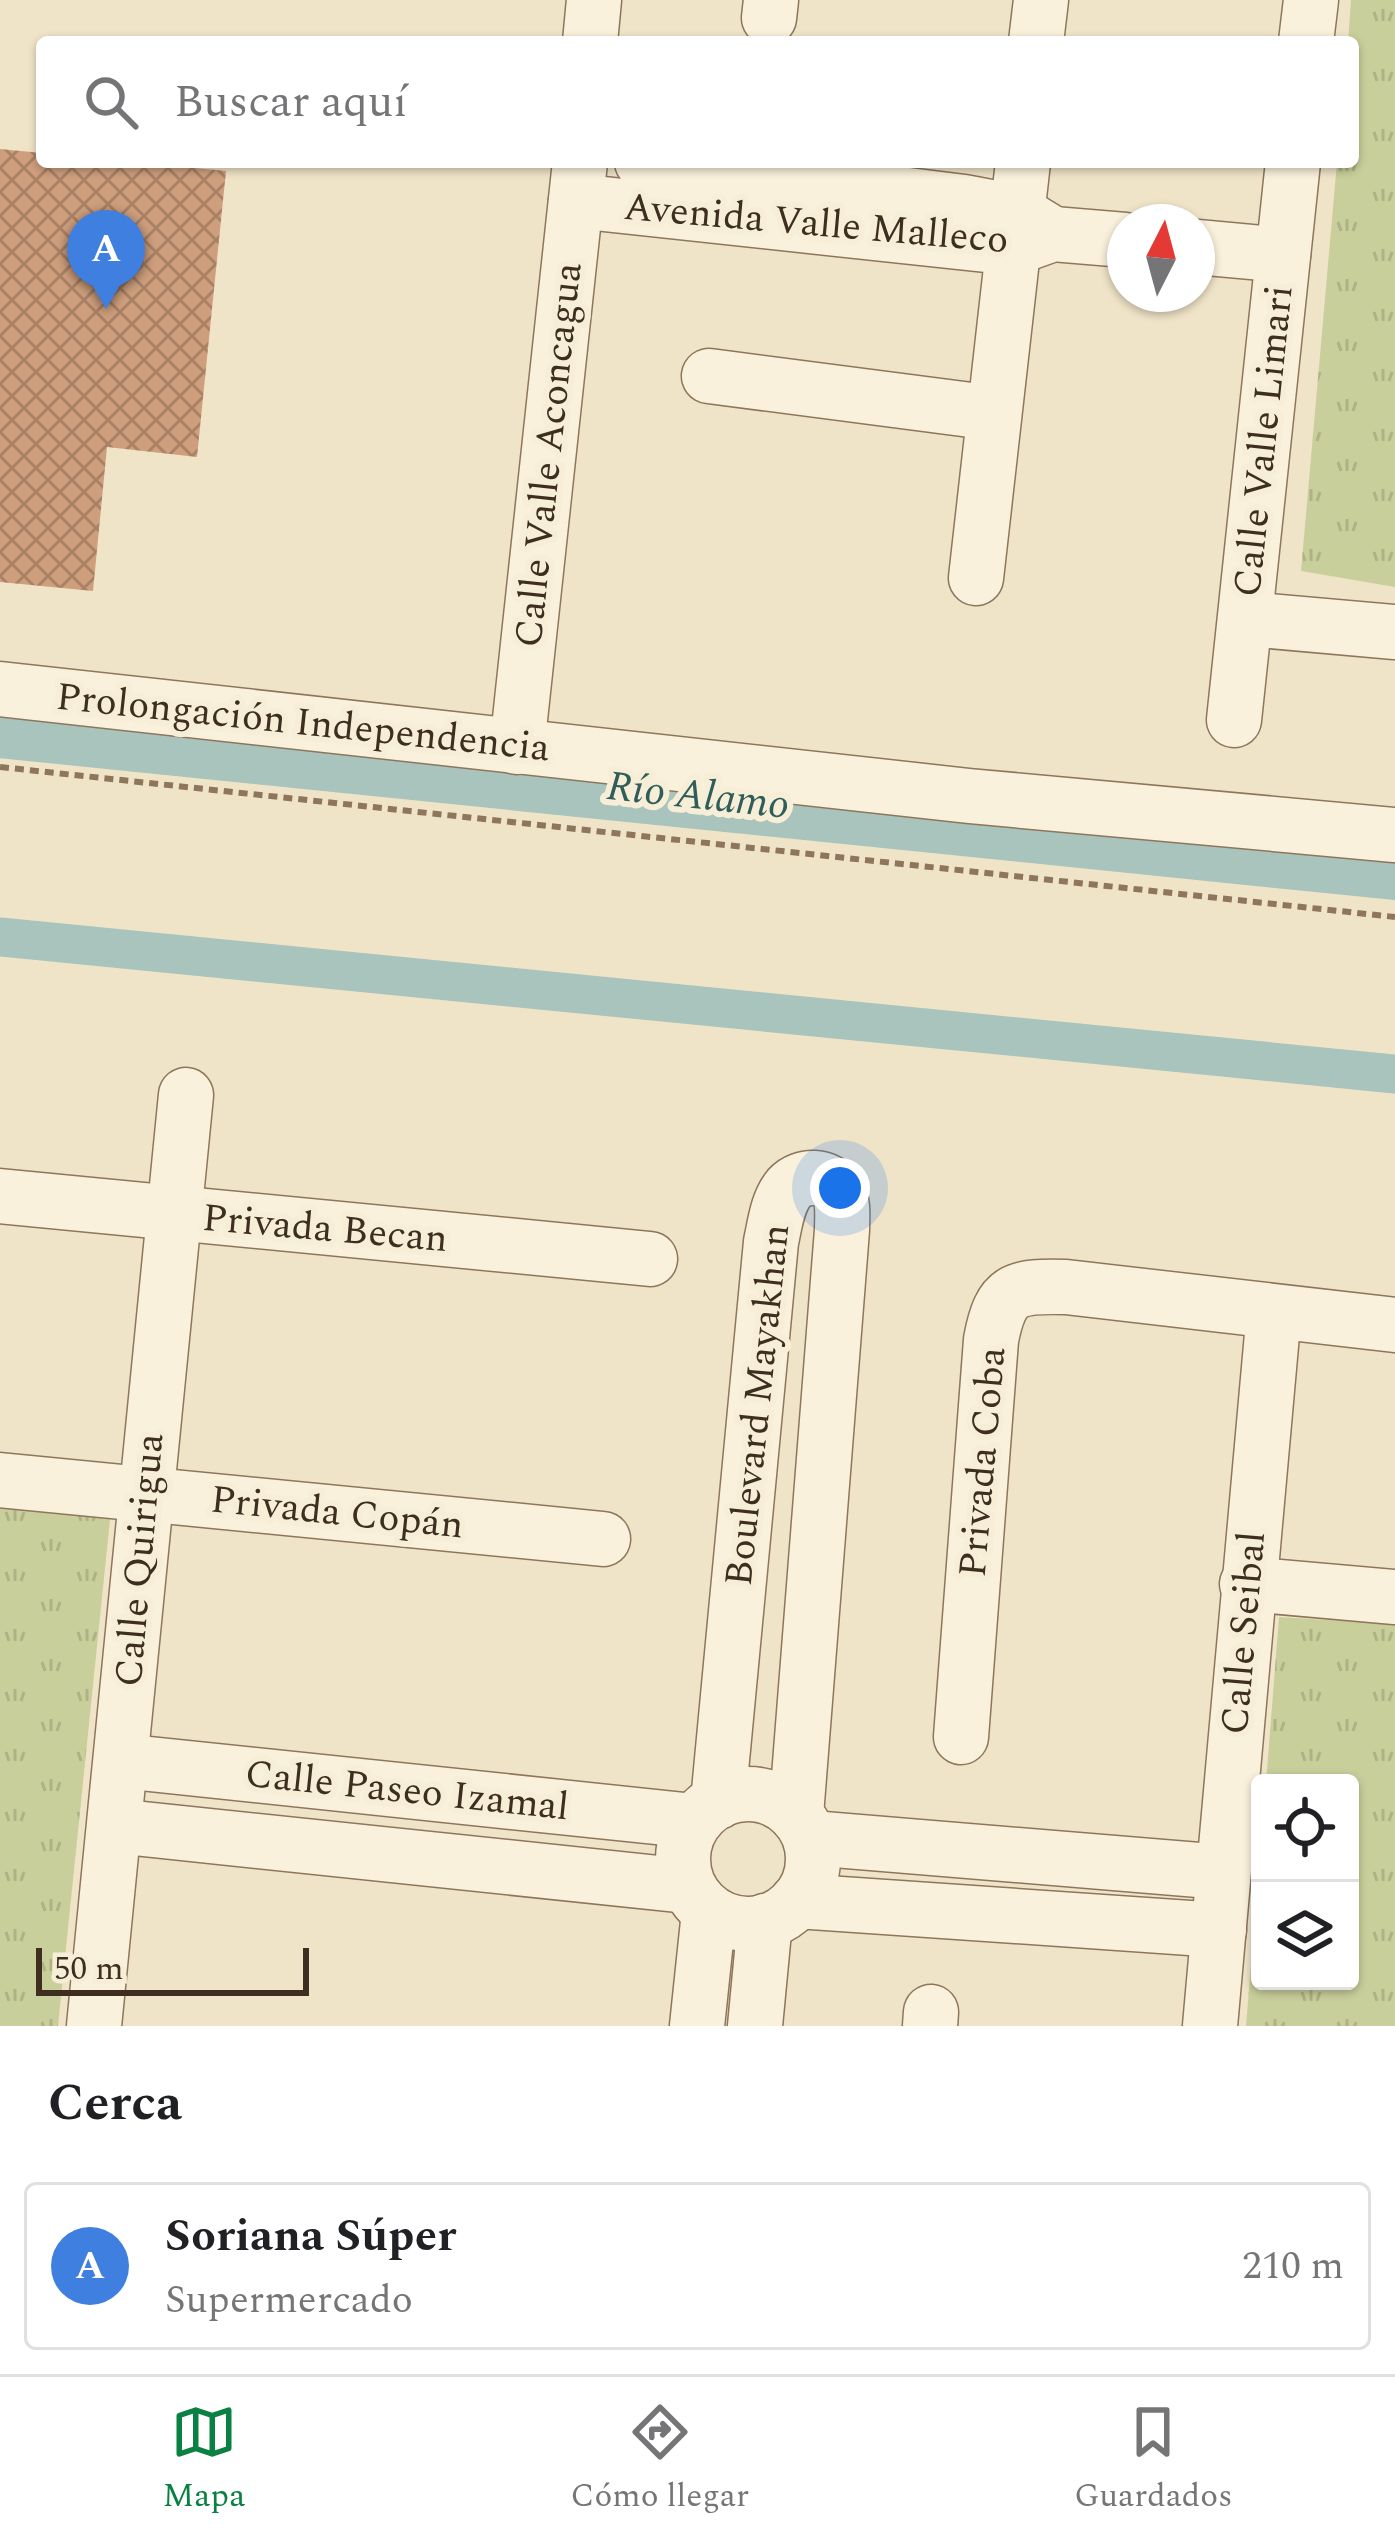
<!DOCTYPE html>
<html lang="es">
<meta charset="utf-8">
<style>
body{margin:0;font-family:Spectral,serif;background:#f6f6f6;color:#202124}
.controls{position:absolute;right:36px;bottom:36px;display:grid;overflow:hidden;border-radius:12px;box-shadow:0 3px 9px #0004}
.controls button{width:108px;height:108px;display:grid;place-items:center;padding:0;border:0;border-bottom:3px solid #e0e0e0;background:#fff;color:#202124;font:60px sans-serif}
.compass{position:absolute;left:1107px;top:204px;width:108px;height:108px;border-radius:50%;background:#fff;box-shadow:0 3px 9px #0004;rotate:6deg}
.scale{position:absolute;left:36px;bottom:30px;width:273px;box-sizing:border-box;padding-left:12px;border:6px solid #3d2e20;border-top:0;font-size:33px;line-height:42px;white-space:nowrap;color:#3d2e20;-webkit-text-stroke:9px #f7eed8;paint-order:stroke}
.you{position:absolute;left:840px;top:1188px;width:42px;height:42px;margin:-30px;border:9px solid #fff;border-radius:50%;background:#1a73e8;box-shadow:0 0 0 18px #1a73e833}
.badge{display:grid;place-items:center;width:78px;height:78px;border-radius:50%;background:#0b8043;color:#fff;font-size:39px;font-weight:700}
.pin{position:absolute;translate:-50% -99px;filter:drop-shadow(0 3px 6px #0008)}
.pin::after{content:'';position:absolute;top:63px;width:42px;height:36px;background:inherit;clip-path:polygon(0 0,100% 0,50% 100%)}
.list{margin:0;padding:0;list-style:none}
h2{display:flex;justify-content:space-between;align-items:center;height:156px;margin:0;padding:0 48px;font-size:51px}
h2 small{font-size:39px;font-weight:400;color:#757577}
.list li{display:grid;grid-template-columns:78px 1fr auto;gap:36px;align-items:center;box-sizing:border-box;height:168px;margin:0 24px 24px;padding:0 24px;border:3px solid #e0e0e0;border-radius:12px}
.list b{display:block;font-size:45px;white-space:nowrap}
.list p{margin:0;font-size:39px;white-space:nowrap;color:#757577}
.list em{font-size:39px;font-style:normal;color:#757577}
.icon{flex:none;width:66px;height:66px;fill:none;stroke:currentColor;stroke-width:2;stroke-linecap:round;stroke-linejoin:round}
.map{position:relative;flex:none;width:1395px;height:2026px;overflow:hidden}
.search{position:absolute;background:#fff;box-shadow:0 3px 9px #0004;left:36px;right:36px;top:36px;height:132px;display:flex;align-items:center;gap:30px;box-sizing:border-box;padding:0 42px;border-radius:12px;color:#757577;font-size:45px}
.sheet{height:348px;background:#fff}
nav{display:flex;justify-content:space-around;align-items:center;box-sizing:border-box;height:168px;border-top:3px solid #e0e0e0;background:#fff;font-size:33px;color:#757577}
nav a{display:grid;justify-items:center;gap:6px}
nav .on{color:#0b8043}
.map>svg:first-child{display:block}
.park{fill:url(#park-tufts)}
.lines{fill:none;stroke-linecap:round;stroke-linejoin:round}
.canal{stroke:#a9c4bc;stroke-width:39}
.river{stroke:#a9c4bc;stroke-width:66}
.building{fill:url(#building-cross-hatch)}
.minor-casing{stroke:#8d765c;stroke-width:57}
.path{stroke:#8d765c;stroke-width:6;stroke-dasharray:9 6;stroke-linecap:butt}
.minor{stroke:#faf1dc;stroke-width:54}
.labels{text-anchor:middle;dominant-baseline:central;stroke-width:12;stroke-linejoin:round;paint-order:stroke}
.street-label{font-size:39px;fill:#3d2e20;stroke:#f7eed8}
.water-label{font-size:42px;font-style:italic;fill:#2f5d5a;stroke:#f7eed8}
</style>
<div class="map">
<svg width="1395" height="2026" viewBox="0 0 1395 2026">
<defs>
<pattern id="park-tufts" width="24" height="20" patternUnits="userSpaceOnUse" patternTransform="scale(3)"><rect width="24" height="20" fill="#c9cf9b"/><path d="M3 7l-1-3M5 7V3M7 7l1-3M15 17l-1-3M17 17v-4M19 17l1-3" fill="none" stroke="#aeb285"/></pattern>
<pattern id="building-cross-hatch" width="8" height="8" patternUnits="userSpaceOnUse" patternTransform="scale(3)"><rect width="8" height="8" fill="#cf9f7d"/><path d="M0 0l8 8M0 8l8-8" fill="none" stroke="#a98266"/></pattern>
</defs>
<rect width="100%" height="100%" fill="#f0e4c8"/>
<g class="park">
<path d="M1351 0H1395V587L1301 571 1337 162H1353V42H1348Z"/>
<path d="M0 1502 111 1510 58 2026H0Z"/>
<path d="M1279 1617 1395 1624V2026H1246L1260 1855V1981H1350V1783H1266Z"/>
</g>
<g class="lines">
<path class="canal" d="M0 937 1395 1074"/>
<path class="river" d="M0 725 1395 867"/>
</g>
<path class="building" d="M0 149 42 153V162H134L226 171 197 457 107 447 93 591 0 582Z"/>
<g class="lines">
<defs>
<g id="minor">
<path d="M769 18 771 0"/>
<path d="M590 42 594 0"/>
<path d="M1036 42 1041 0"/>
<path d="M1306 42 1311 0"/>
<path d="M642 162 964 202 1017 212 1053 234"/>
<path d="M576 201 1014 248 1053 234 1125 240"/>
<path d="M1197 247 1283 255"/>
<path d="M709 376 994 413"/>
<path d="M976 578 1023 162"/>
<path d="M1247 619 1395 632"/>
<path d="M0 689 969 796 1395 835"/>
<path d="M1234 720 1293 162"/>
<path d="M517 747 580 162"/>
<path d="M0 1196 650 1259"/>
<path d="M0 1480 603 1539"/>
<path d="M1247 1584 1395 1597"/>
<path d="M961 1737 991 1340C1001 1287 1015 1286 1066 1287L1395 1325"/>
<path d="M121 1761 694 1821"/>
<circle cx="748" cy="1859" r="65"/>
<path d="M718 1802 771 1242C775 1224 777 1203 789 1188 802 1174 828 1174 838 1192 844 1203 842 1218 842 1230L796 1815"/>
<path d="M115 1826 687 1886"/>
<path d="M811 1838 1223 1872"/>
<path d="M797 1901 1219 1930"/>
<path d="M94 2026 186 1095"/>
<path d="M697 2026 709 1912"/>
<path d="M755 2026 765 1921"/>
<path d="M930 2026 931 2012"/>
<path d="M1210 2026 1274 1312"/>
</g>
</defs>
<use href="#minor" class="minor-casing"/>
<path class="path" d="M0 767 1395 917"/>
<use href="#minor" class="minor"/>
</g>
<g class="labels">
<g class="street-label">
<text transform="translate(816 224) rotate(5)">Avenida Valle Malleco</text>
<text transform="translate(1264 441) rotate(-84)">Calle Valle Limari</text>
<text transform="translate(549 455) rotate(-84)">Calle Valle Aconcagua</text>
<text transform="translate(303 723) rotate(6)">Prolongación Independencia</text>
<text transform="translate(325 1229) rotate(5)">Privada Becan</text>
<text transform="translate(758 1405) rotate(-84)">Boulevard Mayakhan</text>
<text transform="translate(983 1462) rotate(-85)">Privada Coba</text>
<text transform="translate(337 1513) rotate(6)">Privada Copán</text>
<text transform="translate(140 1560) rotate(-85)">Calle Quirigua</text>
<text transform="translate(1244 1633) rotate(-85)">Calle Seibal</text>
<text transform="translate(407 1791) rotate(6)">Calle Paseo Izamal</text>
</g>
<g class="water-label">
<text transform="translate(698 796) rotate(6)">Río Alamo</text>
</g>
</g>
</svg>
<div class="controls">
<button><svg class="icon" aria-label="locate" viewBox="0 0 24 24"><circle cx="12" cy="12" r="6"/><path d="M12 2v4M12 18v4M2 12h4M18 12h4"/></svg></button>
<button><svg class="icon" aria-label="layers" viewBox="0 0 24 24"><path d="M12 4l9 5-9 5-9-5zM3 14l9 5 9-5"/></svg></button>
</div>
<svg class="compass" viewBox="-18 -18 36 36"><path d="M0-13l5 13h-10z" fill="#e53935"/><path d="M0 13l5-13h-10z" fill="#757577"/></svg>
<div class="scale">50 m</div>
<div class="you"></div>
<div class="pin badge" style="left:106px;top:309px;background:#3f7fe0">A</div>
<div class="search"><svg class="icon" aria-label="search" viewBox="0 0 24 24"><circle cx="10" cy="10" r="6"/><path d="M15 15l6 6"/></svg>Buscar aquí</div>
</div>
<section class="sheet">
<h2>Cerca<small></small></h2>
<ul class="list">
<li><span class="badge" style="background:#3f7fe0">A</span><div><b>Soriana Súper</b><p>Supermercado</p></div><em>210 m</em></li>
</ul>
</section>
<nav>
<a class="on"><svg class="icon" aria-label="map" viewBox="0 0 24 24"><path d="M3 6l6-2 6 2 6-2v14l-6 2-6-2-6 2zM9 4v14M15 6v14"/></svg>Mapa</a>
<a><svg class="icon" aria-label="directions" viewBox="0 0 24 24"><path d="M12 3l9 9-9 9-9-9zM9 14v-3h6M13 9l2 2-2 2"/></svg>Cómo llegar</a>
<a><svg class="icon" aria-label="saved" viewBox="0 0 24 24"><path d="M7 4h10v16l-5-4-5 4z"/></svg>Guardados</a>
</nav>
